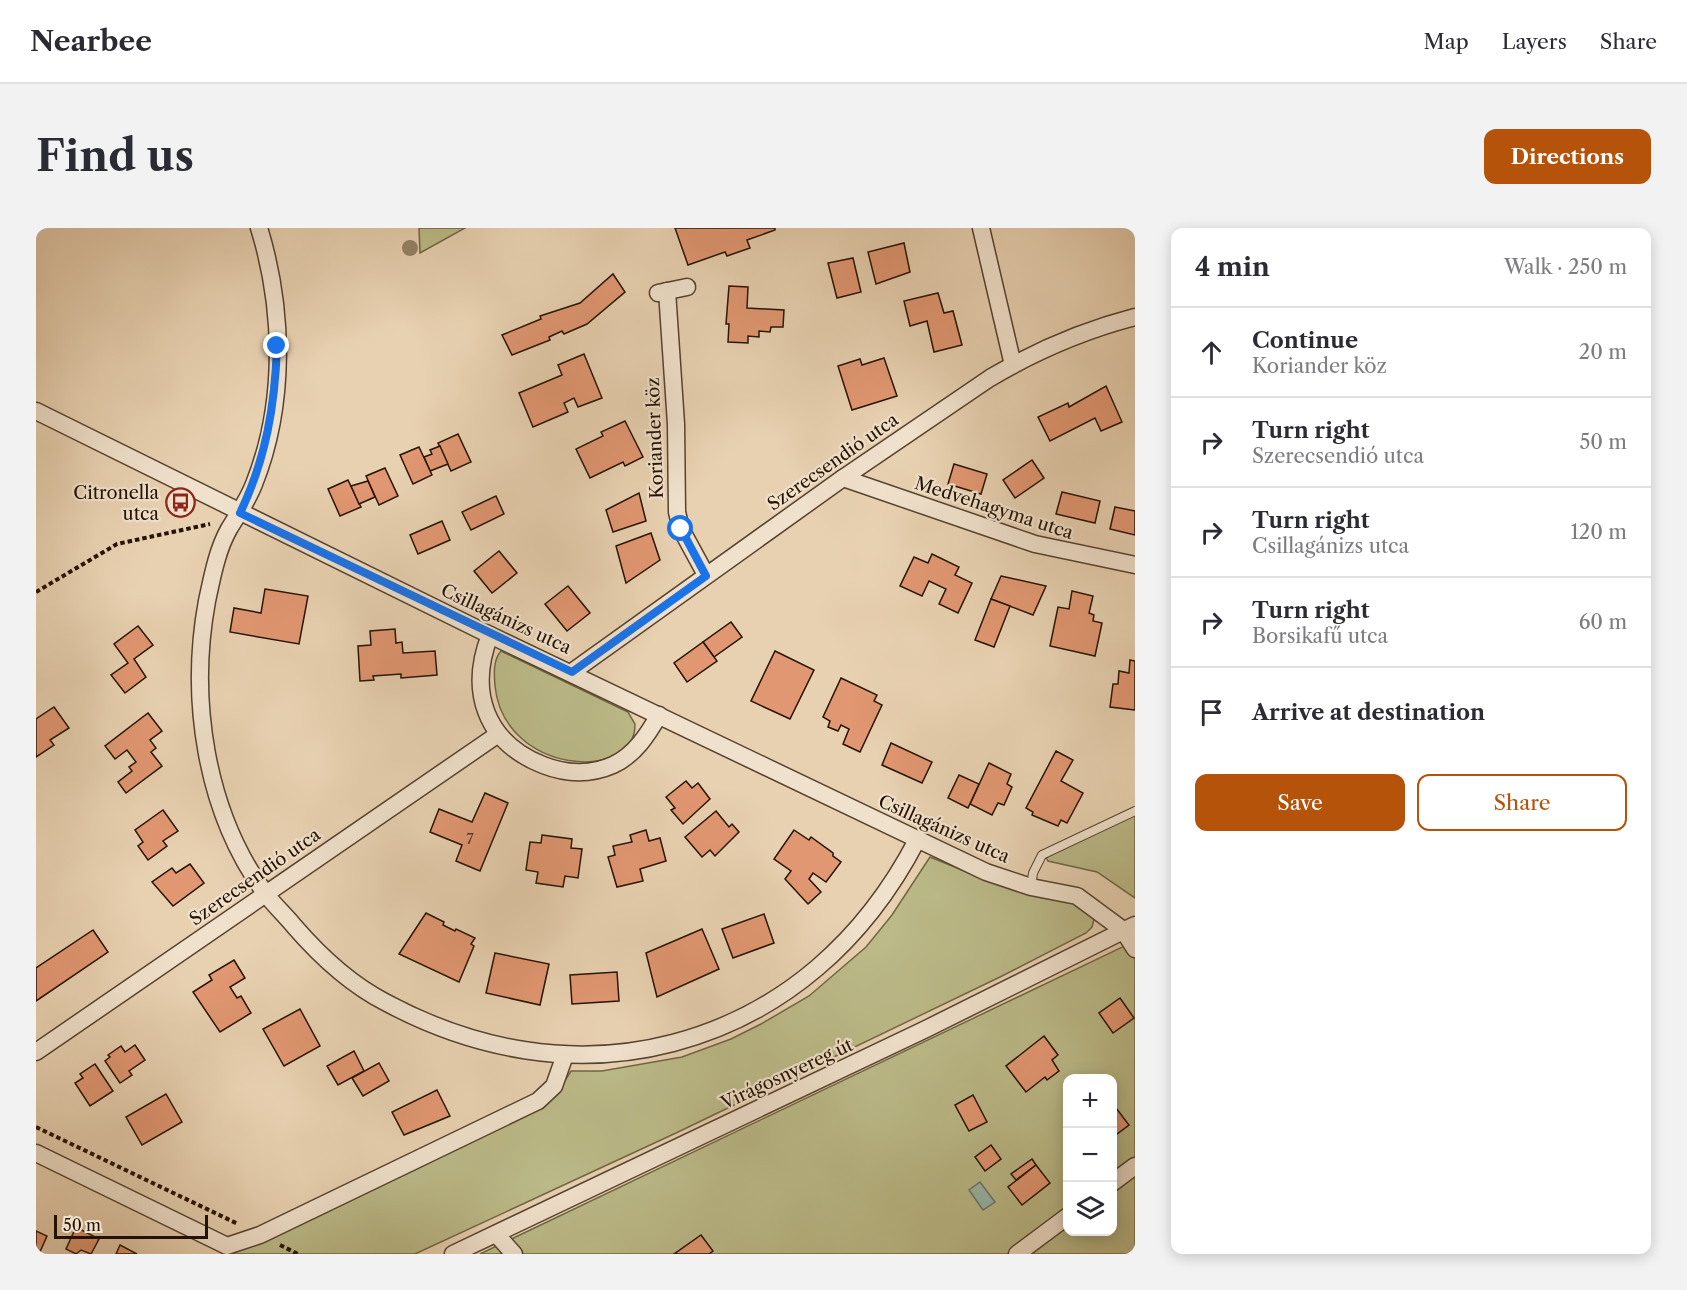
<!DOCTYPE html>
<meta charset="utf-8">
<style>
body{margin:0;font-family:"Libre Caslon Text",serif;background:#f2f2f3;color:#2b2b33}
.controls{position:absolute;right:18px;bottom:18px;display:grid;overflow:hidden;border-radius:12px;box-shadow:0 3px 15px #0003}
.controls button{width:54px;height:54px;display:grid;place-items:center;padding:0;border:0;border-bottom:2px solid #e1e1e2;background:#fff;color:#2b2b33;font:30px sans-serif}
.scale{position:absolute;left:18px;bottom:15px;width:154px;box-sizing:border-box;padding-left:6px;border:3px solid #261202;border-top:0;font-size:16px;line-height:21px;white-space:nowrap;color:#261202;-webkit-text-stroke:4px #f0e1cc;paint-order:stroke}
.stop{position:absolute;width:18px;height:18px;margin:-14px;border:4px solid #1a73e8;border-radius:50%;background:#fff}
.stop.end{background:#1a73e8;border-color:#fff;box-shadow:0 2px 6px #0008}
.list{margin:0;padding:0;list-style:none}
h2{display:flex;justify-content:space-between;align-items:center;height:78px;margin:0;padding:0 24px;font-size:26px}
h2 small{font-size:20px;font-weight:400;color:#7c7c81}
.list li{display:grid;grid-template-columns:39px 1fr auto;gap:18px;align-items:center;box-sizing:border-box;height:90px;padding:0 24px;border-top:2px solid #e1e1e2}
.list b{display:block;font-size:22px;white-space:nowrap}
.list p{margin:0;font-size:20px;white-space:nowrap;color:#7c7c81}
.list em{font-size:20px;font-style:normal;color:#7c7c81}
.actions{display:flex;gap:12px;padding:18px 24px}
.actions a{flex:1;padding:14px 0;border:2px solid #b45309;border-radius:12px;text-align:center;font-size:21px;color:#b45309}
.actions .main{background:#b45309;color:#fff}
.icon{flex:none;width:33px;height:33px;fill:none;stroke:currentColor;stroke-width:2;stroke-linecap:round;stroke-linejoin:round}
.map{position:relative;flex:none;width:1099px;height:1026px;overflow:hidden;border-radius:12px}
header{display:flex;align-items:center;gap:36px;box-sizing:border-box;height:84px;padding:0 30px;background:#fff;border-bottom:2px solid #e1e1e2}
header strong{font-size:28px}
nav{display:flex;gap:33px;margin-inline-start:auto;font-size:21px}
.intro{display:flex;align-items:center;justify-content:space-between;box-sizing:border-box;height:144px;padding:0 36px}
h1{margin:0;font-size:42px}
.button{padding:15px 27px;border-radius:12px;background:#b45309;color:#fff;font-size:21px;font-weight:700}
main{display:flex;gap:36px;padding:0 36px}
aside{flex:1;background:#fff;border-radius:12px;box-shadow:0 3px 15px #0003}
.map>svg:first-child{display:block}
.green{fill:#bbba88;stroke:#706645;stroke-width:1.5;fill-rule:evenodd}
.water{fill:#97b7aa;stroke:#6a7567;stroke-width:1.5}
.building{fill:#e19772;stroke:#261202;stroke-width:1.5}
.lines{fill:none;stroke-linecap:round;stroke-linejoin:round}
.service-casing{stroke:#56422e;stroke-width:10}
.minor-casing{stroke:#56422e;stroke-width:19}
.path{stroke:#261202;stroke-width:4;stroke-dasharray:4.5 3;stroke-linecap:butt}
.service{stroke:#f0e1cc;stroke-width:8}
.minor{stroke:#f0e1cc;stroke-width:16}
.tree{fill:#968367}
.route{stroke:#1a73e8;stroke-width:8}
.labels{text-anchor:middle;dominant-baseline:central;stroke-width:4.5;stroke-linejoin:round;paint-order:stroke}
.number-label{font-size:15px;fill:#55331e}
.street-label{font-size:18px;fill:#261202;stroke:#f0e1cc}
.poi-label{font-size:18px;fill:#261202;stroke:#f0e1cc;text-anchor:end}
</style>
<header>
<strong>Nearbee</strong>
<nav><a>Map</a><a>Layers</a><a>Share</a></nav>
</header>
<div class="intro"><h1>Find us</h1><a class="button">Directions</a></div>
<main>
<div class="map">
<svg width="1099" height="1026" viewBox="0 0 1099 1026">
<rect width="100%" height="100%" fill="#e8d1b1"/>
<filter id="stains"><feTurbulence type="fractalNoise" baseFrequency=".00333" numOctaves="4"/><feColorMatrix values="0 0 0 0 .2 0 0 0 0 .09 0 0 0 0 .02 0 0 0 .5 -.17"/></filter>
<radialGradient id="worn" r=".72"><stop offset=".6" stop-color="#630" stop-opacity="0"/><stop offset="1" stop-color="#630" stop-opacity=".3"/></radialGradient>
<g class="green">
<path d="M383 0H429L384 25Z"/>
<path d="M465 423 592 484 599 496C600 555 468 547 459 458 458 446 457 432 465 423Z"/>
<path d="M1099 584V670L1061 644 1012 633 1010 629Z"/>
<path d="M894 629 958 655 1027 668 1059 688 1056 699 1050 705 964 749 640 905 379 1026H192L523 862 535 843H566L646 829 695 811 725 796 773 768 830 719 856 687Z"/>
<path d="M1099 713V1026H444ZM1032 850H1076V1004H1032Z"/>
</g>
<path class="water" d="M944 954 959 974 947 982 933 962Z"/>
<g class="building">
<path d="M639 0H739V2L711 12 714 20 691 28 689 24 652 37Z"/>
<path d="M868 15 874 44 840 56 832 24Z"/>
<path d="M817 30 825 64 801 70 792 35Z"/>
<path d="M577 46 589 64 551 96 528 106 526 103 513 109 514 112 476 127 466 107 505 91 504 88 544 75Z"/>
<path d="M693 58 712 59 711 80 748 82 747 99H735L734 104 723 103V109L712 108V115L692 114 693 96H690Z"/>
<path d="M902 65 908 85 917 83 926 117 898 124 891 93 874 98 868 73Z"/>
<path d="M548 126 566 170 542 179 538 170 528 175 532 184 497 199 483 165 526 147 522 137Z"/>
<path d="M848 130 861 168 816 182 802 138 824 131 826 137Z"/>
<path d="M1070 158 1086 194 1065 203 1059 190 1014 213 1002 189 1032 175 1033 179Z"/>
<path d="M589 193 607 229 589 238 587 234 554 250 540 221 567 208 565 204Z"/>
<path d="M422 206 435 234 415 243 402 215Z"/>
<path d="M404 218 412 236 394 243 388 229 396 226 394 222Z"/>
<path d="M383 219 396 247 377 256 364 227Z"/>
<path d="M996 232 1008 250 979 270 967 252Z"/>
<path d="M918 236 951 246 945 266 912 256Z"/>
<path d="M349 240 362 268 343 277 330 248Z"/>
<path d="M312 252 325 279 304 288 292 261Z"/>
<path d="M332 253 339 269 323 276 315 258Z"/>
<path d="M1026 264 1064 273 1059 295 1020 286Z"/>
<path d="M603 265 610 293 577 304 570 282Z"/>
<path d="M460 268 468 286 435 302 426 284Z"/>
<path d="M1079 279 1099 283V307L1074 301Z"/>
<path d="M406 293 414 312 382 326 374 307Z"/>
<path d="M615 305 624 332 590 355 580 318Z"/>
<path d="M463 323 481 345 456 365 438 343Z"/>
<path d="M896 326 923 339 919 347 936 355 922 385 903 376 910 361 893 353 886 368 864 358 878 329 892 335Z"/>
<path d="M965 348 1010 358 997 387 955 371Z"/>
<path d="M532 358 554 385 531 403 509 376Z"/>
<path d="M229 361 272 368 263 416 194 404 198 380 225 385Z"/>
<path d="M1036 363 1057 368 1053 385 1058 387 1057 393 1066 395 1059 428 1014 418 1022 379 1033 381Z"/>
<path d="M955 371 974 378 958 419 939 412Z"/>
<path d="M695 394 706 409 678 429 667 414Z"/>
<path d="M102 398 117 417 98 431 110 449 89 465 75 447 92 435 78 416Z"/>
<path d="M359 401 360 415 366 414 367 425 399 423 401 447 365 450V446L337 448 338 452 324 453 322 418 335 417 334 403Z"/>
<path d="M667 414 681 433 651 454 638 435Z"/>
<path d="M739 423 778 442 754 491 715 473Z"/>
<path d="M1094 432 1099 433V482L1074 479 1077 456H1082L1083 443 1093 445Z"/>
<path d="M805 450 841 467 838 473 846 477 824 524 807 516 813 501 805 497 802 503 792 499 794 493 787 489Z"/>
<path d="M18 479 33 500 14 512 18 517 0 529V491Z"/>
<path d="M112 485 126 503 114 512 120 520 115 524 126 538 90 565 82 554 96 543 93 539 100 534 91 522 79 531 69 518Z"/>
<path d="M855 515 896 534 886 555 846 537Z"/>
<path d="M1020 523 1037 532 1025 553 1047 565 1031 595 1025 592 1022 598 996 587 997 584 990 580Z"/>
<path d="M953 535 975 546 971 556 976 559 968 577 962 575 956 587 934 576Z"/>
<path d="M923 547 943 556 932 580 912 570Z"/>
<path d="M650 553 656 560 662 555 674 571 647 596 635 582 639 580 630 569Z"/>
<path d="M449 565 472 575 444 643 420 633 426 617 394 604 403 581 436 594Z"/>
<path d="M127 582 142 603 127 613 131 618 112 632 102 618 107 614 99 602Z"/>
<path d="M680 583 693 599 696 596 703 604 679 628 674 622 666 629 649 609Z"/>
<path d="M610 602 613 613 624 610 630 633 604 641 607 653 581 659 572 629 579 627 577 618 596 614 594 607Z"/>
<path d="M758 602 773 612 775 609 797 625V628L805 634 790 654 777 645 773 651 785 664 772 676 749 651 755 643 738 631Z"/>
<path d="M506 607 536 611 535 620 546 621 542 650 529 648 527 659 500 655 502 644 490 642 494 614 505 615Z"/>
<path d="M154 636 168 655 137 678 116 654 136 640 140 645Z"/>
<path d="M390 685 408 694 407 697 419 703 420 701 439 710 435 716 438 718 423 754 363 726Z"/>
<path d="M728 686 738 715 697 730 686 701Z"/>
<path d="M666 701 683 741 621 769 610 725Z"/>
<path d="M57 702 72 724 0 773V740Z"/>
<path d="M459 725 513 736 504 777 450 765Z"/>
<path d="M198 732 209 750 194 759 201 770 205 768 215 785 184 804 157 764 176 752 173 747Z"/>
<path d="M581 744 583 773 536 776 534 747Z"/>
<path d="M1084 770 1098 790 1077 805 1063 785Z"/>
<path d="M264 781 284 818 248 838 227 801Z"/>
<path d="M1008 808 1022 827 1016 832 1023 843 1011 852 1009 849 990 864 970 838Z"/>
<path d="M99 817 109 832 93 843 96 847 84 855 69 833 74 829 72 827 85 818 89 824Z"/>
<path d="M318 823 328 843 302 857 291 838Z"/>
<path d="M343 835 353 853 327 868 316 850Z"/>
<path d="M59 836 77 863 54 878 39 855 47 850 44 846Z"/>
<path d="M401 862 414 888 368 907 356 884Z"/>
<path d="M130 866 146 894 106 917 90 889Z"/>
<path d="M937 867 951 894 933 903 919 877Z"/>
<path d="M1077 876 1093 897 1077 909H1076Z"/>
<path d="M955 917 965 931 949 943 939 929Z"/>
<path d="M996 931 1000 937 980 952 975 946Z"/>
<path d="M1000 937 1014 955 986 977 972 959Z"/>
<path d="M40 999 63 1011 55 1026 45 1022 40 1026 30 1021Z"/>
<path d="M0 1003 11 1008 3 1026H0Z"/>
<path d="M665 1007 677 1023 673 1026H638Z"/>
<path d="M84 1017 101 1026H80Z"/>
</g>
<g class="lines">
<defs>
<path id="service" d="M995 659 997 645 1006 627 1099 583"/>
<g id="minor">
<path d="M223 0C248 81 250 176 218 256 212 272 202 286 193 301 181 322 176 350 171 373 153 470 169 583 229 665 238 677 249 687 258 698 284 728 314 756 349 774 438 822 538 841 637 815 747 786 829 712 881 612"/>
<path d="M945 0 977 137"/>
<path d="M631 63 640 196 641 284 645 301 670 347"/>
<path d="M622 65 651 59"/>
<path d="M0 183 454 407 950 644 995 659 1041 668 1087 702 1099 721"/>
<path d="M807 250 999 316 1099 337"/>
<path d="M454 407C432 463 449 514 507 537 530 546 554 547 577 537 599 527 612 506 623 487"/>
<path d="M536 444 807 250 954 150C998 124 1049 102 1099 89"/>
<path d="M0 824 461 507"/>
<path d="M0 925 191 1018 224 1007 502 873 518 858 529 827"/>
<path d="M1076 955 1099 938"/>
<path d="M460 1006 478 1026"/>
<path d="M417 1026 890 801 1099 697"/>
<path d="M981 1026 1032 988"/>
</g>
</defs>
<use href="#service" class="service-casing"/>
<use href="#minor" class="minor-casing"/>
<g class="path">
<path d="M0 364 81 316 174 296"/>
<path d="M0 899 202 996"/>
<path d="M244 1017 262 1026"/>
</g>
<use href="#service" class="service"/>
<use href="#minor" class="minor"/>
</g>
<circle class="tree" cx="374" cy="20" r="8"/>
<g class="lines">
<path class="route" d="M241 118C239 177 230 231 204 285L536 444 670 348 645 301"/>
</g>
<defs>
<symbol id="bus-ring" viewBox="-11 -11 22 22"><circle r="9.5" fill="#f0e1cc" stroke="#8f2418" stroke-width="1.5"/><path d="M-5-6H5V4H4V6H2V4H-2V6H-4V4H-5ZM-3.5-4V0h7V-4ZM-3.5 1.2v1.5H-2V1.2ZM2 1.2v1.5H3.5V1.2Z" fill="#8f2418"/></symbol>
</defs>
<g fill-rule="evenodd">
<use href="#bus-ring" x="128" y="258" width="33" height="33"/>
</g>
<g class="labels">
<g class="number-label">
<text x="434" y="610">7</text>
</g>
<g class="street-label">
<text transform="translate(619 210) rotate(-92)">Koriander köz</text>
<text transform="translate(797 234) rotate(-35)">Szerecsendió utca</text>
<text transform="translate(958 280) rotate(18)">Medvehagyma utca</text>
<text transform="translate(470 391) rotate(25)">Csillagánizs utca</text>
<text transform="translate(908 601) rotate(24)">Csillagánizs utca</text>
<text transform="translate(219 649) rotate(-35)">Szerecsendió utca</text>
<text transform="translate(751 846) rotate(-25)">Virágosnyereg út</text>
</g>
<g class="poi-label">
<text x="123" y="265">Citronella<tspan x="123" dy="21">utca</tspan></text>
</g>
</g>
<rect width="100%" height="100%" filter="url(#stains)"/>
<rect width="100%" height="100%" fill="url(#worn)"/>
</svg>
<div class="controls">
<button>+</button>
<button>−</button>
<button><svg class="icon" aria-label="layers" viewBox="0 0 24 24"><path d="M12 4l9 5-9 5-9-5zM3 14l9 5 9-5"/></svg></button>
</div>
<div class="scale">50 m</div>
<div class="stop" style="left:645px;top:301px"></div>
<div class="stop end" style="left:241px;top:118px"></div>
</div>
<aside>
<h2>4 min<small>Walk · 250 m</small></h2>
<ul class="list">
<li><svg class="icon" aria-label="ahead" viewBox="0 0 24 24"><path d="M12 20V5M6 11l6-6 6 6"/></svg><div><b>Continue</b><p>Koriander köz</p></div><em>20 m</em></li>
<li><svg class="icon" aria-label="right" viewBox="0 0 24 24"><path d="M7 20v-9h11M14 6l5 5-5 5"/></svg><div><b>Turn right</b><p>Szerecsendió utca</p></div><em>50 m</em></li>
<li><svg class="icon" aria-label="right" viewBox="0 0 24 24"><path d="M7 20v-9h11M14 6l5 5-5 5"/></svg><div><b>Turn right</b><p>Csillagánizs utca</p></div><em>120 m</em></li>
<li><svg class="icon" aria-label="right" viewBox="0 0 24 24"><path d="M7 20v-9h11M14 6l5 5-5 5"/></svg><div><b>Turn right</b><p>Borsikafű utca</p></div><em>60 m</em></li>
<li><svg class="icon" aria-label="arrive" viewBox="0 0 24 24"><path d="M6 21V4h12l-3 4 3 4H6"/></svg><div><b>Arrive at destination</b></div></li>
</ul>
<div class="actions"><a class="main">Save</a><a>Share</a></div>
</aside>
</main>
